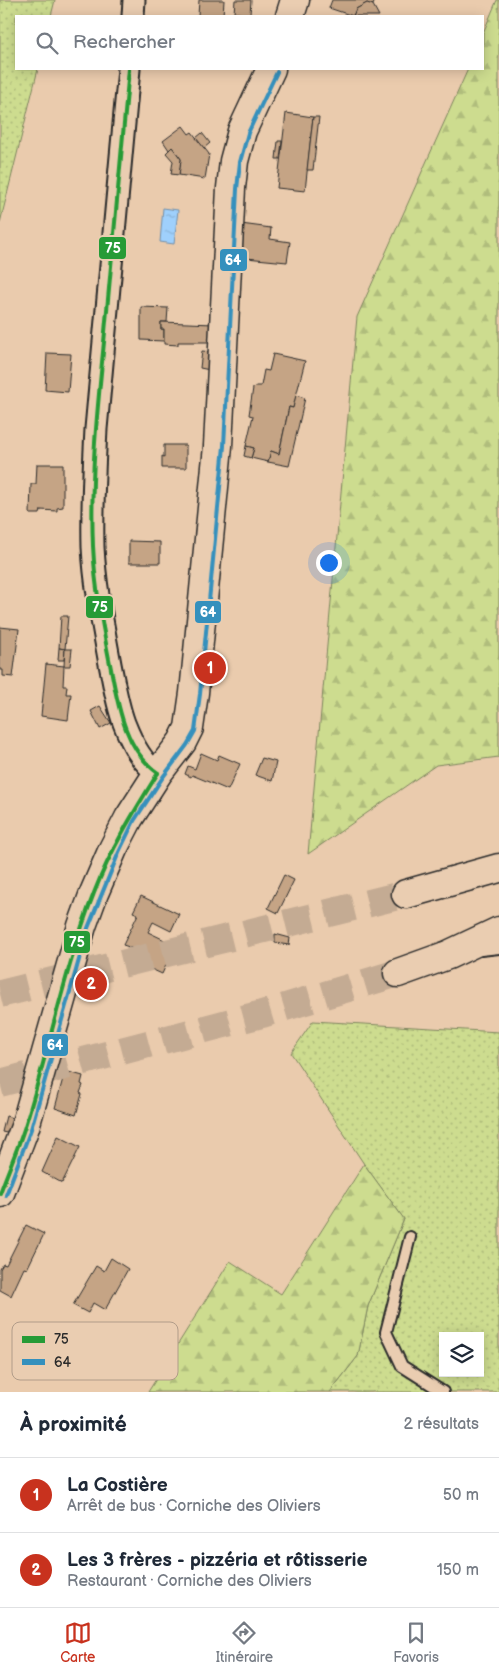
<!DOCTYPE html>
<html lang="fr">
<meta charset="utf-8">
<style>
body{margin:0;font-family:"Balsamiq Sans",sans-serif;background:#f6f6f7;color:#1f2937}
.controls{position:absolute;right:15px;bottom:15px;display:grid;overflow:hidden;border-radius:0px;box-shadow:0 2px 12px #0003}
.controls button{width:45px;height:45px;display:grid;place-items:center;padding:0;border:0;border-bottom:1px solid #e0e1e3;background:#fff;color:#1f2937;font:25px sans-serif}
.you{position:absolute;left:328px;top:562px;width:18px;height:18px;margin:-12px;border:4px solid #fff;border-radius:50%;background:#1a73e8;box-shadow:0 0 0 8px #1a73e833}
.badge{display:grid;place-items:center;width:32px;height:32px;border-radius:50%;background:#c8321e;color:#fff;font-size:16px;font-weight:700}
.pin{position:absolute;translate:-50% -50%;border:2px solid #fff;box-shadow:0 1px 5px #0006}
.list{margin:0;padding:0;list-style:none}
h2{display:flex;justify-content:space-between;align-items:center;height:65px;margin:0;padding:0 20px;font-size:21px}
h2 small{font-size:16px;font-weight:400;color:#747a83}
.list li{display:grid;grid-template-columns:32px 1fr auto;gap:15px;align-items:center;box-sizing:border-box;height:75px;padding:0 20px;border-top:1px solid #e0e1e3}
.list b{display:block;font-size:19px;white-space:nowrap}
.list p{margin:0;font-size:16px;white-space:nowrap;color:#747a83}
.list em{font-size:16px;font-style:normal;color:#747a83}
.icon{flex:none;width:28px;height:28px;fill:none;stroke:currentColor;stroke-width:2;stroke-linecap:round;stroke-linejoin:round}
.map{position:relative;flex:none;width:499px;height:1392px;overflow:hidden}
.search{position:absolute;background:#fff;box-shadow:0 2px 12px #0003;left:15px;right:15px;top:15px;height:55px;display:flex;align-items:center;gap:12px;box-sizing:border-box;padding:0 18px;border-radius:0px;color:#747a83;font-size:19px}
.sheet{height:215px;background:#fff}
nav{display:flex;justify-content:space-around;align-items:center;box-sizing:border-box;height:70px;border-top:1px solid #e0e1e3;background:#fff;font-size:14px;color:#747a83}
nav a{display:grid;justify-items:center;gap:2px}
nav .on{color:#c8321e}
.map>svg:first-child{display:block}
.grass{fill:url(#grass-dots);stroke:#7c845d;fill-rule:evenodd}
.forest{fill:url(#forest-firs);stroke:#7c845d}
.water{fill:url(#water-ripples);stroke:#718ea8}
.building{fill:#c5a485;stroke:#2b2b2b}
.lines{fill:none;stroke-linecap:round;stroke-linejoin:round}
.highway-tunnel{stroke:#c4ab93;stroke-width:28;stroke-dasharray:28 14;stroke-linecap:butt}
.lane-casing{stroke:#2b2b2b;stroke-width:14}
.street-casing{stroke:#2b2b2b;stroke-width:25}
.secondary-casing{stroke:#2b2b2b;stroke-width:31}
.highway-casing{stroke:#2b2b2b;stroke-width:31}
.lane{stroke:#eacdb1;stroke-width:10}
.street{stroke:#eacdb1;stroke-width:21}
.secondary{stroke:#eacdb1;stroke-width:28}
.highway{stroke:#eacdb1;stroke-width:28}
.bus-1-casing{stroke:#eacdb1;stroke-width:8}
.bus-2-casing{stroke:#eacdb1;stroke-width:8}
.bus-1{stroke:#269b36;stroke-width:4}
.bus-2{stroke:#3490bd;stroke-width:4}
.key{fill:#eacdb1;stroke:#b19c89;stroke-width:1}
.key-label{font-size:14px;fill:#2b2b2b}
.line-badge{stroke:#eacdb1;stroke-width:2}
.badge-label{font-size:14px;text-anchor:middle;font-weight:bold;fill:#fff}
</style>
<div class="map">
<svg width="499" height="1392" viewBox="0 0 499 1392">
<defs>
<pattern id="grass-dots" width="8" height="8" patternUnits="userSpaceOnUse" patternTransform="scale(1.25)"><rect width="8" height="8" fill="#cddc8f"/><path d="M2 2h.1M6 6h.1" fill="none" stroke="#b0bd7c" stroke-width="1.8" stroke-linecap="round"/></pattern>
<pattern id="forest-firs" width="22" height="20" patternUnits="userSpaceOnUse" patternTransform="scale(1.25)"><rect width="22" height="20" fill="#cddc8f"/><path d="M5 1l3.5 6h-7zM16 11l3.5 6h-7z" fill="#b0bd7c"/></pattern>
<pattern id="water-ripples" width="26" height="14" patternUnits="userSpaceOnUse" patternTransform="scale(1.25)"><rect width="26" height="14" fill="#9fd0fc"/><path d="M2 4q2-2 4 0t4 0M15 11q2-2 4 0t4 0" fill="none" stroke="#89b3d8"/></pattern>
</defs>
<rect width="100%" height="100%" fill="#eacbad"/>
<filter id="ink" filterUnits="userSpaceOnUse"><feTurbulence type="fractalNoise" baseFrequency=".02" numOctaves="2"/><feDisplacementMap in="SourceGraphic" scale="10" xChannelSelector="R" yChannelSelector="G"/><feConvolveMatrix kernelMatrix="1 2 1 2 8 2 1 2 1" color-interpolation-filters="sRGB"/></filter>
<g filter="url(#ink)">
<g class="grass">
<path d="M0 0H55L51 16H16V69H38L0 223Z"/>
<path d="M313 1021 499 1032V1392H330L358 1356 368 1306 404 1219 364 1164 291 1053ZM443 1336H480V1373H443Z"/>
</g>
<g class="forest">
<path d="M497 0H499V757L436 765 308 854 357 317 468 69H483V33Z"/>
<path d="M364 1164 404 1219 368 1306 358 1356 330 1392H148L230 1261 281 1294Z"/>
</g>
<path class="water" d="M163 208 178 210 174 244 160 242Z"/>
<g class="building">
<path d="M199 0H224L223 16H198Z"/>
<path d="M235 0H251L250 14 234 13Z"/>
<path d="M332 0H375L373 5 367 3 356 9 353 16 329 8Z"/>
<path d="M367 3 373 5 379 16H353L356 9Z"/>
<path d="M286 113 313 117 305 191 277 188Z"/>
<path d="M313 117H319L313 170H307Z"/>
<path d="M183 126 189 134 192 132 209 154 205 179 179 175 181 159 172 147 169 150 163 141Z"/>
<path d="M202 133 210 143 204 148 196 138Z"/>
<path d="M278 141H282L280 159H276Z"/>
<path d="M172 147 181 159 179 175 171 174 173 161 166 153Z"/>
<path d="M241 224 271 228 270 239 290 242 287 262 236 257Z"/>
<path d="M141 307 168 308 167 322H161V329H164V341L141 340Z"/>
<path d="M161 322 214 324 213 342H178V345L164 344V329H161Z"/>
<path d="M202 351 212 352 210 370 200 368Z"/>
<path d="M47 353 71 354 68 392 45 390Z"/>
<path d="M273 354 305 361 293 408 289 407 279 454 271 451 268 462 251 458 254 448 246 446 253 416 249 415 253 388 256 386H261L264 370 269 371Z"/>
<path d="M296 395 305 398 289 466 268 462 271 451 279 454 289 407 293 408Z"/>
<path d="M164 445H186V468H162V456L164 457Z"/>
<path d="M246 446 254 448 251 458 244 456Z"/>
<path d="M37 464H63V507L57 508V511L41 510 40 514H30L31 484H36Z"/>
<path d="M129 541 160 542V563H129Z"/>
<path d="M61 616H68L65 649 59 648Z"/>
<path d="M0 627 19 629 13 677 3 676V670H0Z"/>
<path d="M59 648 65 649 64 660H58Z"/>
<path d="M65 649H72L70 666H64Z"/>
<path d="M46 664 64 666 63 686H67L66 694H71L68 720 41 716Z"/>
<path d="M100 706 111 723 100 729 91 711Z"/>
<path d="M201 753 217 760 219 755 240 764 228 790 192 775 191 777 185 774 188 766 195 769Z"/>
<path d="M262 758 276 762 272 781 255 775Z"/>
<path d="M284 875 294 880 278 913 268 908Z"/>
<path d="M141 896 179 914 171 931 153 922 148 932 175 945 162 974 127 958 132 948 123 945 138 914 133 912Z"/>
<path d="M275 934 290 938 289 945 275 943Z"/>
<path d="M65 1071 83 1076 81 1084 83 1085 80 1093 82 1094 76 1115 55 1108Z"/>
<path d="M6 1116 16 1119 11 1134 2 1132Z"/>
<path d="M58 1136 80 1147 62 1183 42 1172Z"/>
<path d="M26 1225 44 1234 27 1269 24 1268 11 1296 0 1290V1269L3 1264 6 1265Z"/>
<path d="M111 1258 128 1269 105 1310 93 1303 88 1313 73 1305 96 1266 104 1271Z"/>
</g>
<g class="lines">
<g class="highway-tunnel">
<path d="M0 994 406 894"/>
<path d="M0 1083 262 1014 398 973"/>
</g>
<defs>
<g id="lane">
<path d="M481 950 499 948"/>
<path d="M410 1237 386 1332 402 1366 443 1392"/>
</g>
<g id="street">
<path d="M133 16 134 0"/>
<path d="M129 69 96 429C94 468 92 508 93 547 95 586 103 625 110 664 114 684 117 704 124 723 131 741 141 763 158 773"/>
</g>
<g id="secondary">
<path d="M290 16 295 0"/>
<path d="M0 1193 25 1127 82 926 94 893 113 849 129 818 158 773 182 742 189 728 194 693 218 446 231 188 234 161 242 131 271 69"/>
</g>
<g id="highway">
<path d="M406 894 499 868"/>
<path d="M398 973 448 955 499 931"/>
</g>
</defs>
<use href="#lane" class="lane-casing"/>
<use href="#street" class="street-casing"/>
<use href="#secondary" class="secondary-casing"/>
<use href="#highway" class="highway-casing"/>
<use href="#lane" class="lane"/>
<use href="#street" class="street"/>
<use href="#secondary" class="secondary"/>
<use href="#highway" class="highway"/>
<defs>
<g id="bus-1">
<path d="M129 69C121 157 113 244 105 332 98 403 90 475 93 546 95 588 103 629 111 669 118 706 125 750 158 773"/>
<path d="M0 1193C8 1171 18 1148 25 1126 49 1050 65 967 94 893 111 849 133 813 158 773"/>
</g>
<path id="bus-2" d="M6 1195 31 1129 88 928 119 852 134 821 163 777 187 745 195 731 200 694 224 446 237 189 240 162 248 133 277 72"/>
</defs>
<use href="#bus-1" class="bus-1-casing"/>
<use href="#bus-2" class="bus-2-casing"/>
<use href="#bus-1" class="bus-1"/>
<use href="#bus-2" class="bus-2"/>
</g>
</g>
<rect x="12" y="1322" width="166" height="58" rx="8" class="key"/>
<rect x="22" y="1336" width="23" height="7" fill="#269b36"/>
<rect x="22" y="1359" width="23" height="6" fill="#3490bd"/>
<g class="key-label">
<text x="54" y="1344">75</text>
<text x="54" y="1367">64</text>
</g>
<g class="line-badge">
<rect x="98" y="236" width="29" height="24" rx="5" fill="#269b36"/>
<rect x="219" y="248" width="29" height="24" rx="5" fill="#3490bd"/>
<rect x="85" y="595" width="29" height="24" rx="5" fill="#269b36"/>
<rect x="194" y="600" width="28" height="24" rx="5" fill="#3490bd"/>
<rect x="63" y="930" width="28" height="24" rx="5" fill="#269b36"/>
<rect x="41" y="1033" width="28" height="24" rx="5" fill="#3490bd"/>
</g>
<g class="badge-label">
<text x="113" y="253">75</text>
<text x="233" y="265">64</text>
<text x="100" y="612">75</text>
<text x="208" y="617">64</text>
<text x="77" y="947">75</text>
<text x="55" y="1050">64</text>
</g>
</svg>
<div class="controls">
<button><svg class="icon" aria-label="layers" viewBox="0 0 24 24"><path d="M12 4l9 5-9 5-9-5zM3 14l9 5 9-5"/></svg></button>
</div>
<div class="you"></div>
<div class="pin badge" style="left:210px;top:668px">1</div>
<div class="pin badge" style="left:91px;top:984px">2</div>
<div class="search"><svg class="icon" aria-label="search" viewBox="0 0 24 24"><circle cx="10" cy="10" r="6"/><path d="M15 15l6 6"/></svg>Rechercher</div>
</div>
<section class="sheet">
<h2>À proximité<small>2 résultats</small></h2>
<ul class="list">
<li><span class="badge">1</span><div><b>La Costière</b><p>Arrêt de bus · Corniche des Oliviers</p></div><em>50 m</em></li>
<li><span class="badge">2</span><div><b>Les 3 frères - pizzéria et rôtisserie</b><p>Restaurant · Corniche des Oliviers</p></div><em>150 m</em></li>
</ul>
</section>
<nav>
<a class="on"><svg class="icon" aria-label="map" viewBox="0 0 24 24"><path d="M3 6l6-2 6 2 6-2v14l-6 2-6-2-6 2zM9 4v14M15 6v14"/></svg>Carte</a>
<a><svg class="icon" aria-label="directions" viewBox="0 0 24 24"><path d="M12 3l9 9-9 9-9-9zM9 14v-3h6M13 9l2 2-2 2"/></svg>Itinéraire</a>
<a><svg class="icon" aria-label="saved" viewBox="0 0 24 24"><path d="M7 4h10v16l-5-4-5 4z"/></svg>Favoris</a>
</nav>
